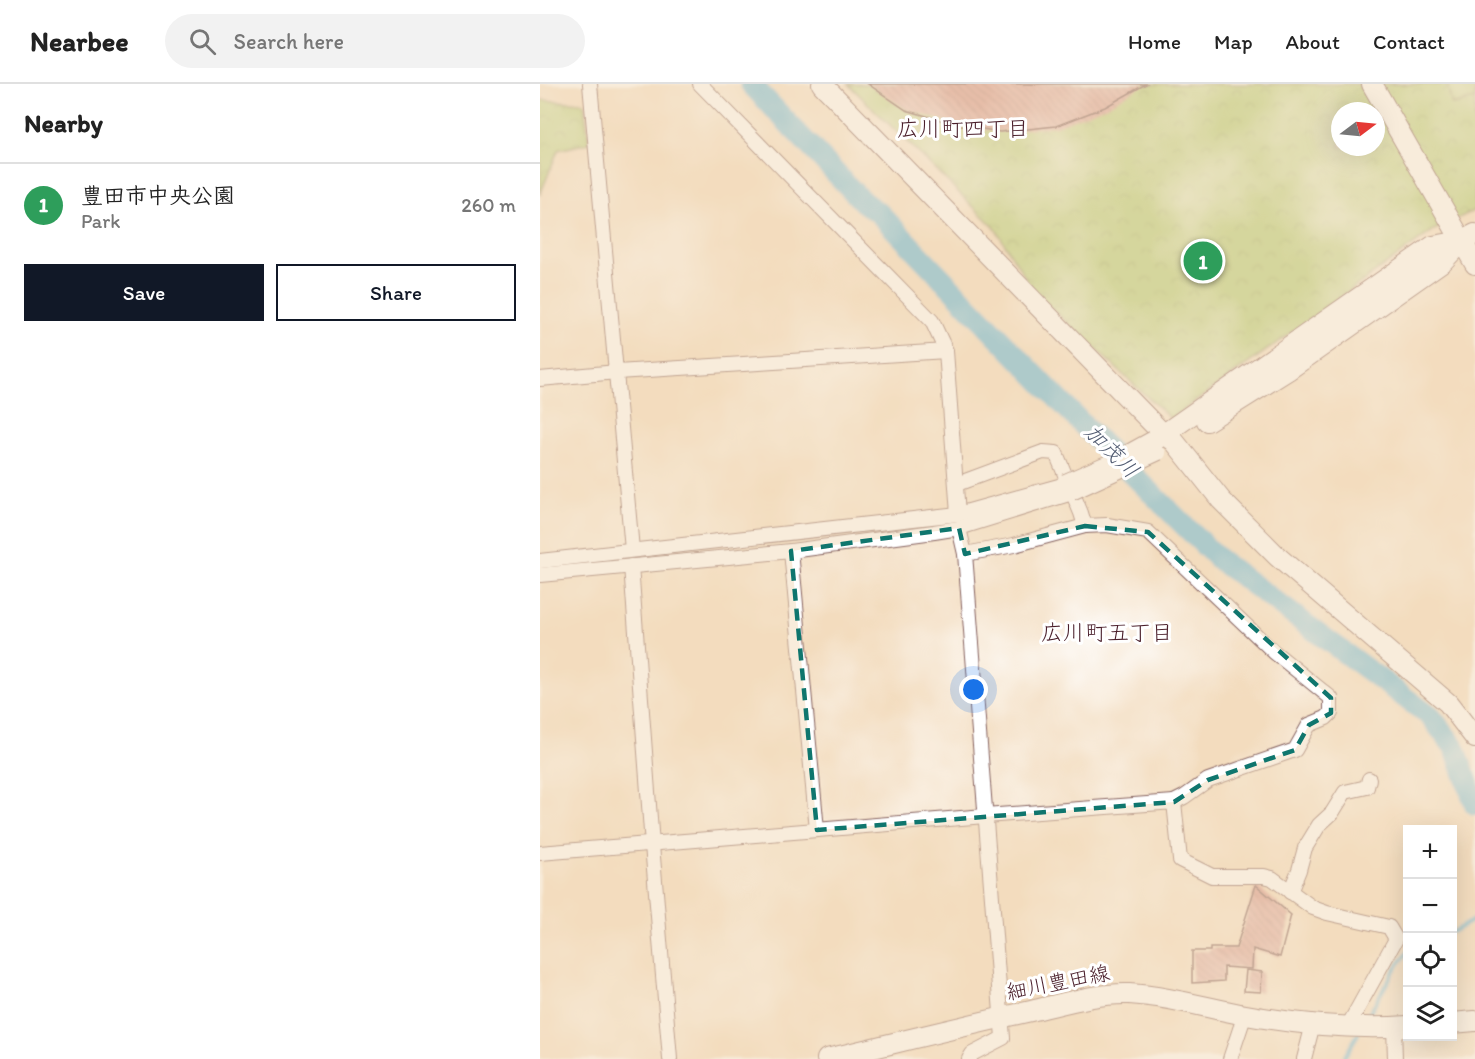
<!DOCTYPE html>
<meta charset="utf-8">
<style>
body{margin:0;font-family:Itim,"Klee One",sans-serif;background:#f2f2f2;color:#222}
.controls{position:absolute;right:18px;bottom:18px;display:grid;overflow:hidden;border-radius:0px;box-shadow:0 6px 24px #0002}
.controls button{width:54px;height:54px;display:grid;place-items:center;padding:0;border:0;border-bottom:2px solid #e0e0e0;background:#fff;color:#222;font:30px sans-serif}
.compass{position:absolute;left:791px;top:18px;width:54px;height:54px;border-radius:50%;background:#fff;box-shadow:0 6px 24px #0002;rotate:74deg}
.you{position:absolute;left:434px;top:606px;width:21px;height:21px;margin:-15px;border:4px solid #fff;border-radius:50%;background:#1a73e8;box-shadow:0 0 0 9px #1a73e833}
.badge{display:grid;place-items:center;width:39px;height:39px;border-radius:50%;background:#111827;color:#fff;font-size:20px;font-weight:700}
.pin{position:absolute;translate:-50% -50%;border:3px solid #fff;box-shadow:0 2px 6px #0006}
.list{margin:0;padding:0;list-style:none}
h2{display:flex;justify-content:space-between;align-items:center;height:78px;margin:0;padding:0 24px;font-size:26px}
h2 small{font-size:20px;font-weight:400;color:#767676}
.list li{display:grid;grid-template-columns:39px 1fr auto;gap:18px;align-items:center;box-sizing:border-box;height:84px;padding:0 24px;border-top:2px solid #e0e0e0}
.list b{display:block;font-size:22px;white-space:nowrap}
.list p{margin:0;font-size:20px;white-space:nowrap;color:#767676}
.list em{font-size:20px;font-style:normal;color:#767676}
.actions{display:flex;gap:12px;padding:18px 24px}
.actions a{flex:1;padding:14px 0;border:2px solid #111827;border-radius:0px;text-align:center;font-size:21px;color:#111827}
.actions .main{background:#111827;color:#fff}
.icon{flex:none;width:33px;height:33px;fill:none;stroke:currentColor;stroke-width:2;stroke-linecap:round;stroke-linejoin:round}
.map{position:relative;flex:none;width:935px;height:975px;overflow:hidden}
header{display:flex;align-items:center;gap:36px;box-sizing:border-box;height:84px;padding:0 30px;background:#fff;border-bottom:2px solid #e0e0e0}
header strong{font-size:28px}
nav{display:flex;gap:33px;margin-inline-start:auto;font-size:21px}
.search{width:420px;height:54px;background:#f2f2f2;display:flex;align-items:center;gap:15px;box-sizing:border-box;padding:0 21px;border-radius:33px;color:#767676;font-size:22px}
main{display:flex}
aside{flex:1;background:#fff}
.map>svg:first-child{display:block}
.park{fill:url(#park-crowns);stroke:#7e7650;stroke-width:1.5;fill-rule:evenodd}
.garden{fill:#b2ce74;stroke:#7e7650;stroke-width:1.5}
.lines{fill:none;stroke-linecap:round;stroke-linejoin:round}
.stream{stroke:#5bb4d9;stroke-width:4}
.river{stroke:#5bb4d9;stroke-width:22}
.building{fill:url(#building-back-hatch)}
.street-casing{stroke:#85615e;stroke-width:16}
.secondary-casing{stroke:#85615e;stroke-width:22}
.street{stroke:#fff;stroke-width:14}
.secondary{stroke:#fff;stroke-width:20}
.street-bridge-casing{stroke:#85615e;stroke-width:16;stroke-linecap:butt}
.secondary-bridge-casing{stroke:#85615e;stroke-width:22;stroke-linecap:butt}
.street-bridge{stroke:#fff;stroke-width:14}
.secondary-bridge{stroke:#fff;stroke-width:20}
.marked{fill:none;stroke:#0f766e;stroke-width:4.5;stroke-dasharray:12 8;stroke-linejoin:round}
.labels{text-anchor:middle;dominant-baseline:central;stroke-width:6;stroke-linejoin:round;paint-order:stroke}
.street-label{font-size:21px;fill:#4a1f2b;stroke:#fff}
.neighbourhood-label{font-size:22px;fill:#4a1f2b;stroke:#fff}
.water-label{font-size:22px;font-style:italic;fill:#515b71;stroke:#fff}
</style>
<header>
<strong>Nearbee</strong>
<div class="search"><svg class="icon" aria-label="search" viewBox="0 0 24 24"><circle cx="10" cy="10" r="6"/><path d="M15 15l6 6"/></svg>Search here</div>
<nav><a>Home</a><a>Map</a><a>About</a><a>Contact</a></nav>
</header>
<main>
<aside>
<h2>Nearby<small></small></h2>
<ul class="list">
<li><span class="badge" style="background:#2e9e5b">1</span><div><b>豊田市中央公園</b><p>Park</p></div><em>260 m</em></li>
</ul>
<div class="actions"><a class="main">Save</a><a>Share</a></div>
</aside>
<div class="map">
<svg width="935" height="975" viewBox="0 0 935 975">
<defs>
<pattern id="park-crowns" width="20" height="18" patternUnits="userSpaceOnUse" patternTransform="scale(1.5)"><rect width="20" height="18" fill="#b2ce74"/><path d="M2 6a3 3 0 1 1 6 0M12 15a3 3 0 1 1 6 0" fill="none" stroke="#9bb065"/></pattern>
<pattern id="building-back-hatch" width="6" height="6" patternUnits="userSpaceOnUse" patternTransform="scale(1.5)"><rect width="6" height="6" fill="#da9a91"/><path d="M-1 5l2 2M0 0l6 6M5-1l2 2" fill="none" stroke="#b37d77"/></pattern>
</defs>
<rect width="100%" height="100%" fill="#fff"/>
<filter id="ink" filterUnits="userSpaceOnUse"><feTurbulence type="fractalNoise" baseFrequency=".0167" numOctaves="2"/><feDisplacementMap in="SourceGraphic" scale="12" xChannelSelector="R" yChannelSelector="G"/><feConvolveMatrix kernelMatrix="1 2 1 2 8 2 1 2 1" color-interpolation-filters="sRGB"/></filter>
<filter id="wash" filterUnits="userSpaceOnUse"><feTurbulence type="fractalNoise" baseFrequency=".008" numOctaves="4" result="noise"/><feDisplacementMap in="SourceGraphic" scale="24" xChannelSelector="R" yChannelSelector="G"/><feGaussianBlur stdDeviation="1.35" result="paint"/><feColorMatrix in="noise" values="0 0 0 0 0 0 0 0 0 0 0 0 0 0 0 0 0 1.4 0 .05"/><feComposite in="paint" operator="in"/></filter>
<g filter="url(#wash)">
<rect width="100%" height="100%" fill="#f3dcbe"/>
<g class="park">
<path d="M308 0H935V126L894 146 631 335 494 208 455 144ZM800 27H836V63H800Z"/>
<path d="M0 16 44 19 49 59 18 66 0 111Z"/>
</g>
<path class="garden" d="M907 0H935V15L912 21Z"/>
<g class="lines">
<g class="stream">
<path d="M912 848 935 835"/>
<path d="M826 935 855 885 868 868"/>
<path d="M803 975 818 950"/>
</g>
<path class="river" d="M211 0 323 118 339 129 547 345 678 475 891 633 915 664 935 720"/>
</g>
<g id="blocks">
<g class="building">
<path d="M328 0H606L565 23 516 42 460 48 414 40 366 26Z"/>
<path d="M716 801 751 831 740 873 713 865 712 885 684 883V897L652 899V867H670V864H696Z"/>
<path d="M706 886 722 888 721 908 704 907Z"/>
</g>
</g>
</g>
<g filter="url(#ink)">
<use href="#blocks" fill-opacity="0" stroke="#85615e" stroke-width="1.5"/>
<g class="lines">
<defs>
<g id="street">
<path d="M50 0 92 466"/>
<path d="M160 0 392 237 406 267 418 430"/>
<path d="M0 295 77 288 406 267"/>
<path d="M417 400 503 368 516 369 541 429 545 442 474 461 425 470"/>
<path d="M545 442 567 441 608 448 734 568 791 614V629L786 634 769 641 755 666 668 696 644 713 634 718"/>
<path d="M419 444 425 470 463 954 432 970 429 975"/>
<path d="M251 467 277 746"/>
<path d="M0 477 418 430 526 400"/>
<path d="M91 482 112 761 130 975"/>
<path d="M0 491 251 467 394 448 419 444 532 409"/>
<path d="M0 769 445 732 634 718 640 776 672 792H724L732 794 773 824 787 829 849 843 856 855 808 942"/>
<path d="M750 808 759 786 765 764 779 741 792 729 805 708 827 703 829 695"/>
<path d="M854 943 855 975"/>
<path d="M690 975 705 930"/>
<path d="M764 975 773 940"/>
</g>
<g id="secondary">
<path d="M282 0 622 349 634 357 681 416 738 473 908 619 935 654"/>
<path d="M832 0 935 180"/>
<path d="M667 337 748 286 903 177 922 157 935 150"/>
<path d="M614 357 893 162 922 157"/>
<path d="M912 939 935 937"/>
<path d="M287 975C355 959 423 942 491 927 522 920 556 909 589 910 626 912 664 923 700 930 755 940 812 946 868 942"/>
</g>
</defs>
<use href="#street" class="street-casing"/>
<use href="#secondary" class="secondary-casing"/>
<use href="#street" class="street"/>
<use href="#secondary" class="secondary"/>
<defs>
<path id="street-bridge" d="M532 409 619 369"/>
<path id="secondary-bridge" d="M526 400 574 379 614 357"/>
</defs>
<use href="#street-bridge" class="street-bridge-casing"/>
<use href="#secondary-bridge" class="secondary-bridge-casing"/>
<use href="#street-bridge" class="street-bridge"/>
<use href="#secondary-bridge" class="secondary-bridge"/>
</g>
</g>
<path d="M0 0H935V975H0ZM545 442 608 448 791 614V629L769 641 755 666 668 696 634 718 277 746 251 467 419 444 425 470Z" fill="#f3dcbe" fill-opacity=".55" fill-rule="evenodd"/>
<path class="marked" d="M545 442 608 448 791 614V629L769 641 755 666 668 696 634 718 277 746 251 467 419 444 425 470Z"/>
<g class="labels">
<g class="street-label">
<text transform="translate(518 898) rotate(-11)">細川豊田線</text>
</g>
<g class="neighbourhood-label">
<text x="423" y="44">広川町四丁目</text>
<text x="567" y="548">広川町五丁目</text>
</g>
<g class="water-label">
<text transform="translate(572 367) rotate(45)">加茂川</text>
</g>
</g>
</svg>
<div class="controls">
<button>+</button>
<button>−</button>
<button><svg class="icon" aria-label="locate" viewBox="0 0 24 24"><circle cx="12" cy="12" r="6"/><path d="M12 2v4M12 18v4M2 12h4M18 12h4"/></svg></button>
<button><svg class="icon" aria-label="layers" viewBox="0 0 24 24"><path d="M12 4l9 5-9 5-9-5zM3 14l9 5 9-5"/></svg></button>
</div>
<svg class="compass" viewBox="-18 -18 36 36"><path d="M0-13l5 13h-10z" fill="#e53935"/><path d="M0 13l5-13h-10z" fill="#767676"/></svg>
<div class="you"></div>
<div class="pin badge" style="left:663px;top:177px;background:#2e9e5b">1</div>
</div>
</main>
